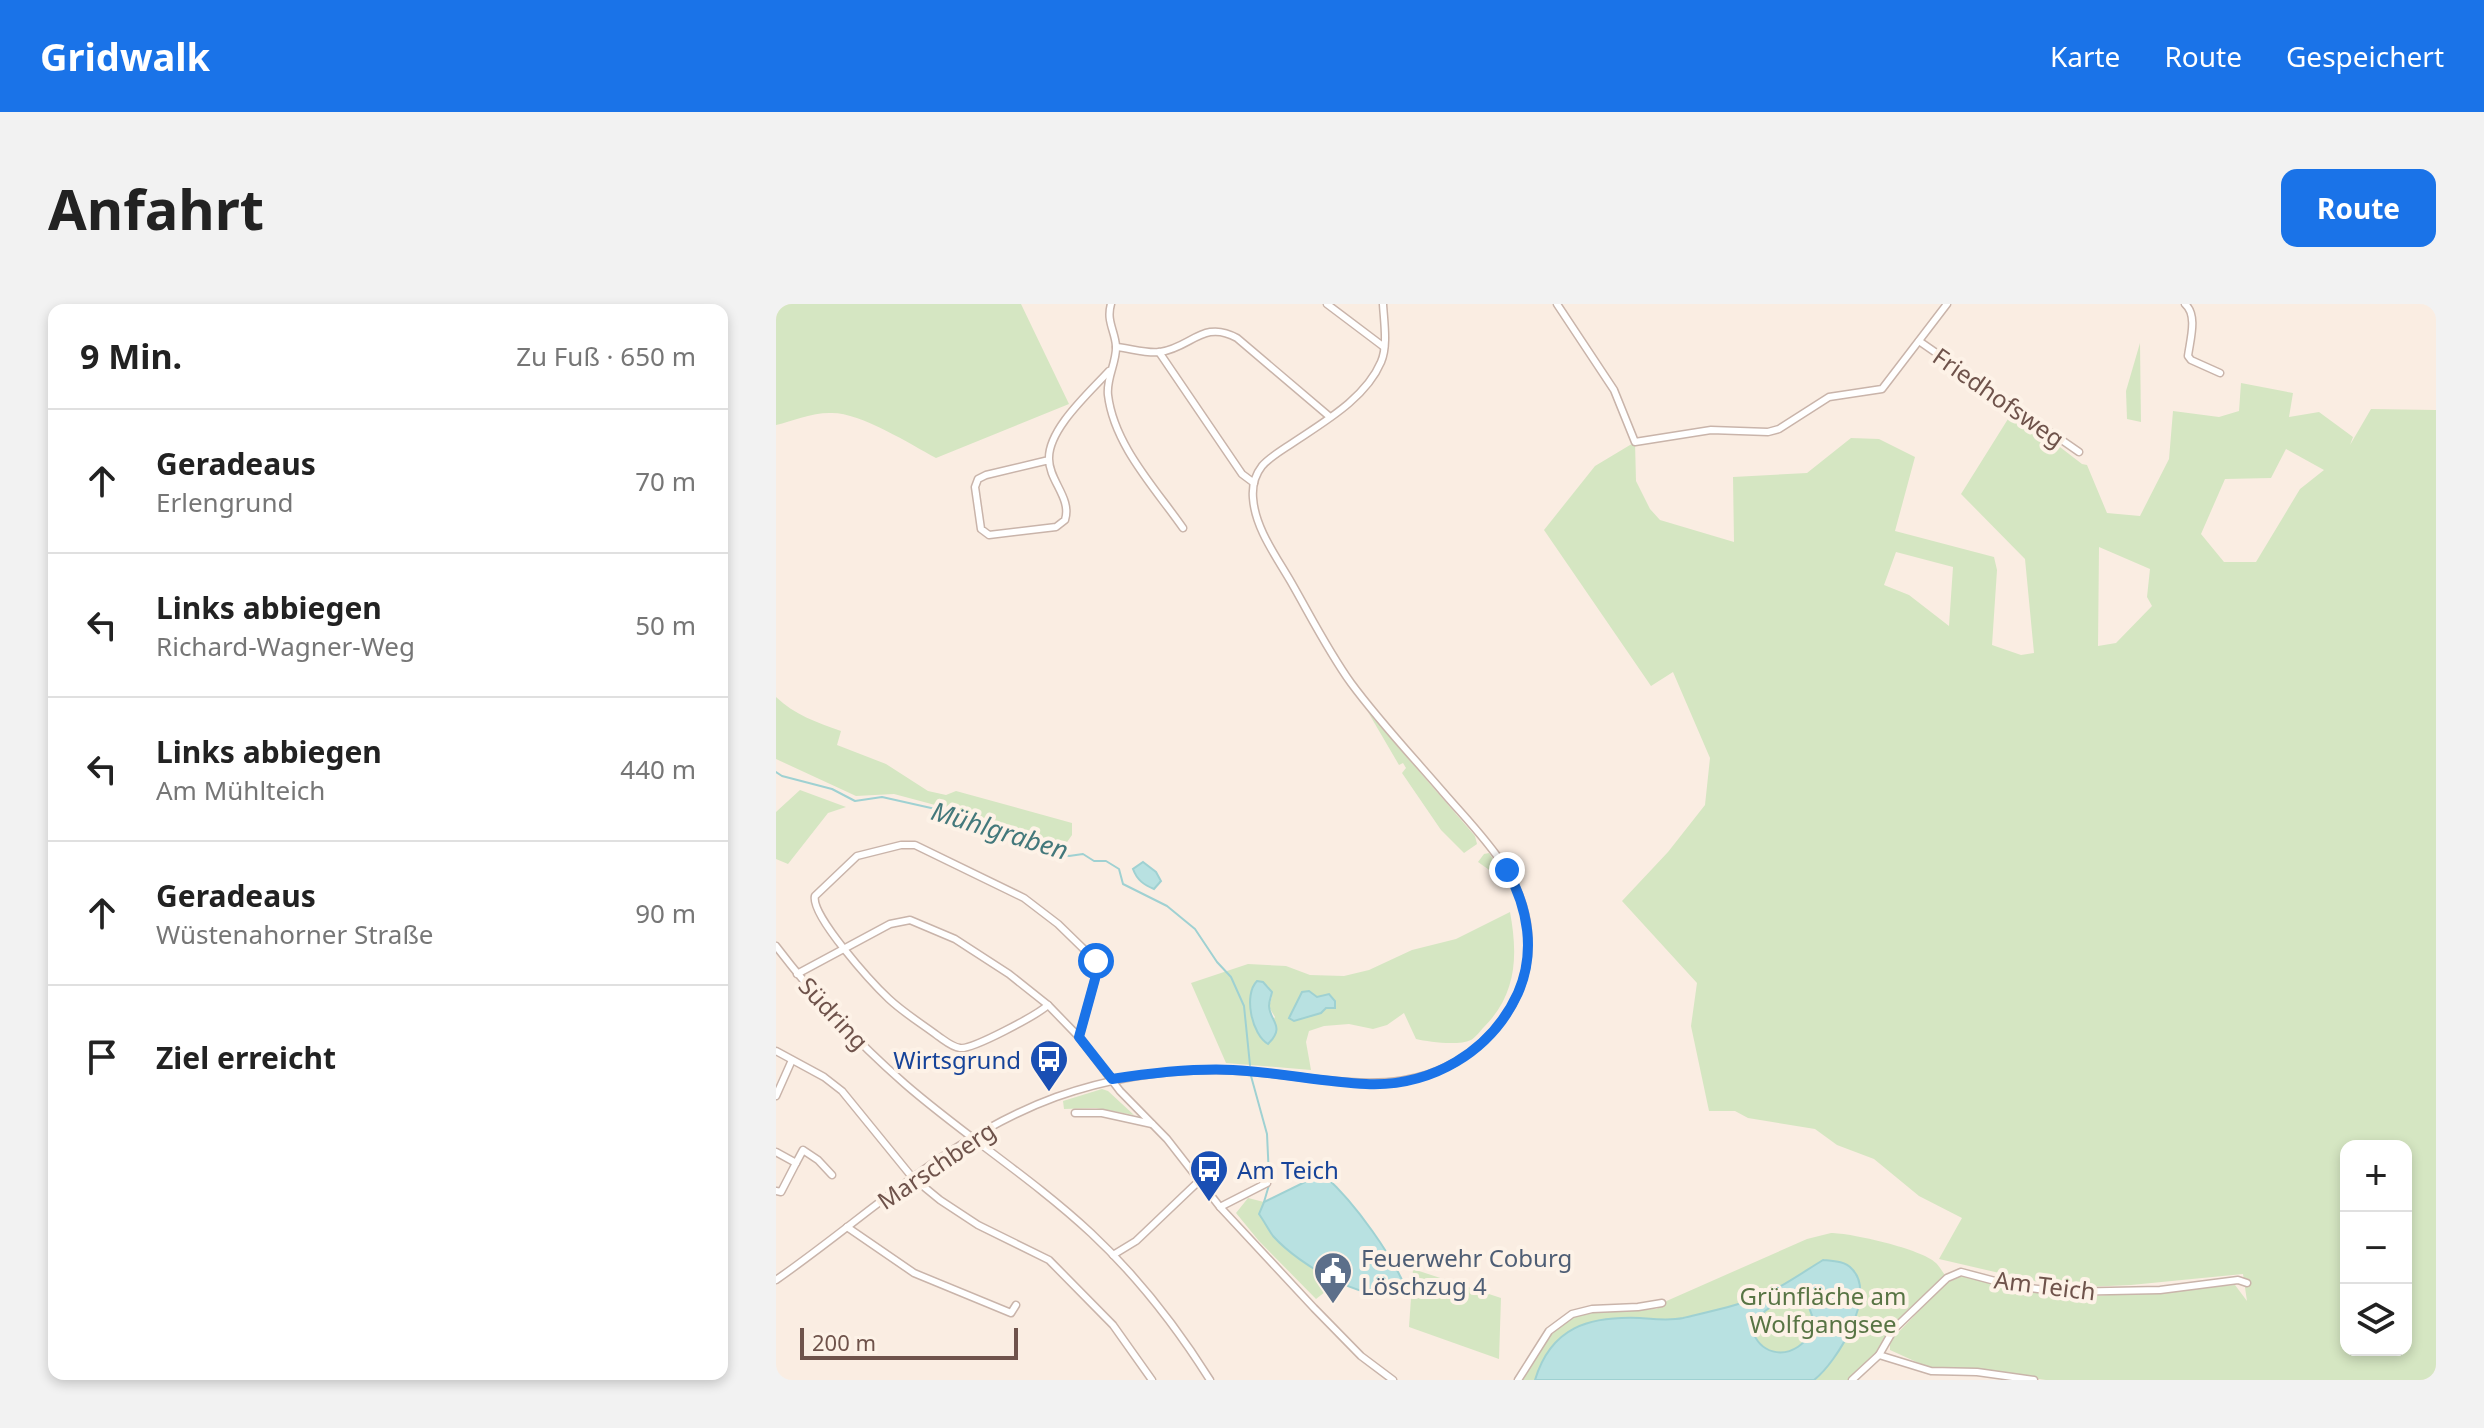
<!DOCTYPE html>
<html lang="de">
<meta charset="utf-8">
<style>
body{margin:0;font-family:"Noto Sans",sans-serif;background:#f2f2f2;color:#222}
.controls{position:absolute;right:24px;bottom:24px;display:grid;overflow:hidden;border-radius:16px;box-shadow:0 4px 12px #0003}
.controls button{width:72px;height:72px;display:grid;place-items:center;padding:0;border:0;border-bottom:2px solid #e0e0e0;background:#fff;color:#222;font:40px sans-serif}
.scale{position:absolute;left:24px;bottom:20px;width:218px;box-sizing:border-box;padding-left:8px;border:4px solid #6f534b;border-top:0;font-size:22px;line-height:28px;white-space:nowrap;color:#6f534b;-webkit-text-stroke:6px #fdf2e7;paint-order:stroke}
.stop{position:absolute;width:24px;height:24px;margin:-18px;border:6px solid #1a73e8;border-radius:50%;background:#fff}
.stop.end{background:#1a73e8;border-color:#fff;box-shadow:0 2px 8px #0008}
.list{margin:0;padding:0;list-style:none}
h2{display:flex;justify-content:space-between;align-items:center;height:104px;margin:0;padding:0 32px;font-size:34px}
h2 small{font-size:26px;font-weight:400;color:#767676}
.list li{display:grid;grid-template-columns:52px 1fr auto;gap:24px;align-items:center;box-sizing:border-box;height:144px;padding:0 32px;border-top:2px solid #e0e0e0}
.list b{display:block;font-size:30px;white-space:nowrap}
.list p{margin:0;font-size:26px;white-space:nowrap;color:#767676}
.list em{font-size:26px;font-style:normal;color:#767676}
.icon{flex:none;width:44px;height:44px;fill:none;stroke:currentColor;stroke-width:2;stroke-linecap:round;stroke-linejoin:round}
.map{position:relative;flex:none;width:1660px;height:1076px;overflow:hidden;border-radius:16px}
header{display:flex;align-items:center;gap:48px;box-sizing:border-box;height:112px;padding:0 40px;background:#1a73e8;color:#fff}
header strong{font-size:38px}
nav{display:flex;gap:44px;margin-inline-start:auto;font-size:28px}
.intro{display:flex;align-items:center;justify-content:space-between;box-sizing:border-box;height:192px;padding:0 48px}
h1{margin:0;font-size:56px}
.button{padding:20px 36px;border-radius:16px;background:#1a73e8;color:#fff;font-size:28px;font-weight:700}
main{display:flex;gap:48px;padding:0 48px}
aside{flex:1;background:#fff;border-radius:16px;box-shadow:0 4px 12px #0003}
.map>svg:first-child{display:block}
.green{fill:#d5e6c2;fill-rule:evenodd}
.water{fill:#b8e1e1;stroke:#9fd1d2;stroke-width:2;fill-rule:evenodd}
.lines{fill:none;stroke-linecap:round;stroke-linejoin:round}
.stream{stroke:#9fd1d2;stroke-width:2}
.minor-casing{stroke:#c9b4aa;stroke-width:9}
.minor{stroke:#fff;stroke-width:6}
.route{stroke:#1a73e8;stroke-width:10}
.labels{text-anchor:middle;dominant-baseline:central;stroke-width:8;stroke-linejoin:round;paint-order:stroke}
.street-label{font-size:24px;fill:#6f534b;stroke:#fdf2e7}
.transit-label{font-size:24px;fill:#164399;stroke:#fdf2e7;text-anchor:end}
.service-label{font-size:24px;fill:#4e5e75;stroke:#fdf2e7;text-anchor:start}
.park-label{font-size:24px;fill:#587444;stroke:#fdf2e7}
.water-label{font-size:26px;font-style:italic;fill:#43787b;stroke:#fdf2e7}
</style>
<header>
<strong>Gridwalk</strong>
<nav><a>Karte</a><a>Route</a><a>Gespeichert</a></nav>
</header>
<div class="intro"><h1>Anfahrt</h1><a class="button">Route</a></div>
<main>
<aside>
<h2>9 Min.<small>Zu Fuß · 650 m</small></h2>
<ul class="list">
<li><svg class="icon" aria-label="ahead" viewBox="0 0 24 24"><path d="M12 20V5M6 11l6-6 6 6"/></svg><div><b>Geradeaus</b><p>Erlengrund</p></div><em>70 m</em></li>
<li><svg class="icon" aria-label="left" viewBox="0 0 24 24"><path d="M17 20v-9H6M10 6l-5 5 5 5"/></svg><div><b>Links abbiegen</b><p>Richard-Wagner-Weg</p></div><em>50 m</em></li>
<li><svg class="icon" aria-label="left" viewBox="0 0 24 24"><path d="M17 20v-9H6M10 6l-5 5 5 5"/></svg><div><b>Links abbiegen</b><p>Am Mühlteich</p></div><em>440 m</em></li>
<li><svg class="icon" aria-label="ahead" viewBox="0 0 24 24"><path d="M12 20V5M6 11l6-6 6 6"/></svg><div><b>Geradeaus</b><p>Wüstenahorner Straße</p></div><em>90 m</em></li>
<li><svg class="icon" aria-label="arrive" viewBox="0 0 24 24"><path d="M6 21V4h12l-3 4 3 4H6"/></svg><div><b>Ziel erreicht</b></div></li>
</ul>
</aside>
<div class="map">
<svg width="1660" height="1076" viewBox="0 0 1660 1076">
<rect width="100%" height="100%" fill="#faede2"/>
<g class="green">
<path d="M0 0H245L293 100 160 154C134 140 85 109 56 109 38 108 17 117 0 121Z"/>
<path d="M1364 39 1365 118 1351 115 1350 87Z"/>
<path d="M1465 79 1517 89 1513 113 1543 108 1577 133 1574 141 1595 105 1660 106V1076H1270L1201 1066 1156 1065 1114 1046V1037L1170 979 1187 972 1286 991 1320 992 1459 981 1471 997 1467 970 1355 981 1288 984 1163 955 1186 914 1143 892 1098 855 1061 841 1039 825 972 814 959 807H933L915 722 921 679 846 597 892 548 929 501 934 454 897 368 875 382 768 226 819 162 859 138 860 177 874 205 884 216 958 238 957 173 1031 169 1075 134 1103 135 1139 153 1119 227 1218 253 1221 266 1216 341 1245 351 1258 349 1249 255 1185 190 1237 107 1306 160 1311 161 1331 209 1364 212 1393 155 1397 107 1443 113 1463 107ZM1510 145 1548 166 1524 185 1480 258H1448L1425 230 1449 175 1495 174ZM1323 243 1374 265 1371 293 1376 302 1340 339 1322 342ZM1120 248 1177 263 1173 322 1133 291 1108 281ZM1570 842H1630V1046H1570Z"/>
<path d="M0 393C19 411 40 418 65 427L61 441 110 460 152 487 170 491 180 487 296 519V531L289 541 204 513 118 490 80 492 0 455Z"/>
<path d="M592 408 699 532 701 540 688 549 665 526 626 469 630 464 627 459 623 461Z"/>
<path d="M24 486 70 503 52 509 12 560 0 555V508Z"/>
<path d="M713 549 733 580 702 558 708 550Z"/>
<path d="M734 608C742 651 741 690 708 723 705 726 699 734 695 736 682 742 653 738 640 735L628 709 611 721 597 725 573 720 548 722 533 727 530 738 535 766 450 759 415 679 472 660 510 662 534 671 568 672 593 666 636 646 680 635ZM481 677 492 682 496 692 493 703 499 713 485 736Z"/>
<path d="M326 785 332 787 358 811 320 804 288 805 287 797Z"/>
<path d="M472 894 488 898 484 910 536 963 563 977 540 995 483 937 460 909Z"/>
<path d="M1055 929C1075 929 1146 945 1160 959 1164 963 1167 969 1171 974L1118 1025 1103 1051 1076 1076H746C763 1047 775 1021 808 1008L881 1005 886 999 1031 935Z"/>
<path d="M637 965 725 994 723 1055 633 1023Z"/>
</g>
<g class="water">
<path d="M367 558 380 568 385 577 378 585C368 581 361 576 357 565Z"/>
<path d="M481 677 487 678 496 688C495 693 493 697 493 702 494 718 510 722 492 740 476 731 467 691 481 677Z"/>
<path d="M533 687 541 693 553 690 559 697V704H550L545 709 518 717 513 714 526 688Z"/>
<path d="M549 872C579 899 617 952 632 989 592 1002 524 962 497 932 492 925 488 917 483 910L488 898 535 875Z"/>
<path d="M1047 956C1057 957 1069 957 1076 965 1102 991 1061 1058 1038 1076H759C775 1023 813 1012 864 1014 878 1015 893 1017 907 1014 936 1007 967 1001 994 988 1012 979 1029 967 1047 956ZM1024 992C1065 1032 994 1076 976 1026 985 1003 1002 998 1024 992Z"/>
</g>
<g class="lines">
<g class="stream">
<path d="M0 468 6 472 56 485 79 497 106 493 173 508 190 516 218 522 237 534 293 552 307 550 318 557H330L343 565 347 580 391 602 419 625 441 658 455 673 468 702 474 761"/>
<path d="M475 772 491 830 493 873"/>
<path d="M488 898 493 881"/>
</g>
<defs>
<g id="minor">
<path d="M335 0C330 17 339 27 340 42 341 58 330 74 332 91 338 141 379 184 407 224"/>
<path d="M551 0 608 43"/>
<path d="M781 0 838 86 859 138 935 126 992 128 1003 125 1053 93 1106 85 1171 0"/>
<path d="M1409 0C1422 11 1414 36 1412 52L1415 56 1444 69"/>
<path d="M1143 37 1303 148"/>
<path d="M340 43C353 44 371 50 384 48 415 44 427 15 461 34L554 113"/>
<path d="M383 48 466 170 478 179"/>
<path d="M273 156 210 171 202 175 199 183 205 225 213 231 280 223 289 216C296 194 273 177 273 155 272 125 314 88 333 67"/>
<path d="M0 642C38 692 81 738 129 780 189 832 257 875 315 929 362 973 400 1022 434 1076"/>
<path d="M21 670 114 620 134 616 179 635 233 670 272 701 303 733 344 787 391 835 444 903 538 1004 585 1052 617 1076"/>
<path d="M272 701C261 711 196 746 184 744 176 743 168 736 162 732 146 720 128 709 113 695 97 680 34 611 39 592L81 552 125 541H139L248 594 282 620 320 657 319 675 303 733"/>
<path d="M0 747 48 773 66 787 136 873 164 896 202 921 273 956 337 1021 376 1076"/>
<path d="M0 792 16 756"/>
<path d="M299 809H326L376 820"/>
<path d="M0 848 20 859 5 888 0 887"/>
<path d="M20 859 27 846 42 856 56 871"/>
<path d="M444 903 491 879"/>
<path d="M71 923 138 969 235 1009 240 1001"/>
<path d="M337 951 360 937 423 877"/>
<path d="M0 976C92 912 173 832 280 793 331 775 383 766 437 766 539 765 643 815 721 723 743 697 755 662 752 629 748 571 703 530 667 488 636 452 603 417 575 379 552 347 534 311 515 278 500 252 479 224 477 194 476 182 479 171 486 162 493 154 503 148 512 142 544 120 589 96 605 58 612 42 608 18 607 0"/>
<path d="M1103 1051 1155 1067 1201 1068 1258 1076"/>
<path d="M742 1076 773 1027 796 1010 816 1005 862 1003 886 999"/>
<path d="M1076 1076 1103 1051 1118 1025 1171 974 1185 968 1238 982 1285 988 1384 986 1462 976 1471 979"/>
</g>
</defs>
<use href="#minor" class="minor-casing"/>
<use href="#minor" class="minor"/>
</g>
<g class="lines">
<path class="route" d="M320 657 319 675 303 733 336 775C375 769 416 764 457 766 501 768 546 778 590 780 655 783 715 748 742 689 760 648 752 604 731 566"/>
</g>
<defs>
<symbol id="bus-pin" viewBox="-11 -11 22 30"><path d="M0 17L-7.5 6A9.5 9.5 0 1 1 7.5 6Z" fill="#1a4fb4" stroke="#fdf2e7"/><path d="M-5-6H5V4H4V6H2V4H-2V6H-4V4H-5ZM-3.5-4V0h7V-4ZM-3.5 1.2v1.5H-2V1.2ZM2 1.2v1.5H3.5V1.2Z" fill="#fff"/></symbol>
<symbol id="civic-pin" viewBox="-11 -11 22 30"><path d="M0 17L-7.5 6A9.5 9.5 0 1 1 7.5 6Z" fill="#5c6f8a" stroke="#fdf2e7"/><path d="M-.6-6.5H3V-4.5H.6V-3L4-1V1h2V6H-6V1h2V-1L-.6-3ZM-1.2 2.5V6h2.4V2.5Z" fill="#fff"/></symbol>
</defs>
<g fill-rule="evenodd">
<use href="#bus-pin" x="251" y="733" width="44" height="60"/>
<use href="#bus-pin" x="411" y="843" width="44" height="60"/>
<use href="#civic-pin" x="535" y="945" width="44" height="60"/>
</g>
<g class="labels">
<g class="street-label">
<text transform="translate(1223 93) rotate(35)">Friedhofsweg</text>
<text transform="translate(58 709) rotate(47)">Südring</text>
<text transform="translate(160 861) rotate(-34)">Marschberg</text>
<text transform="translate(1269 981) rotate(7)">Am Teich</text>
</g>
<g class="transit-label">
<text x="245" y="755">Wirtsgrund</text>
<text x="461" y="865" text-anchor="start">Am Teich</text>
</g>
<g class="service-label">
<text x="585" y="953">Feuerwehr Coburg<tspan x="585" dy="28">Löschzug 4</tspan></text>
</g>
<g class="park-label">
<text x="1047" y="991">Grünfläche am<tspan x="1047" dy="28">Wolfgangsee</tspan></text>
</g>
<g class="water-label">
<text transform="translate(224 526) rotate(17)">Mühlgraben</text>
</g>
</g>
</svg>
<div class="controls">
<button>+</button>
<button>−</button>
<button><svg class="icon" aria-label="layers" viewBox="0 0 24 24"><path d="M12 4l9 5-9 5-9-5zM3 14l9 5 9-5"/></svg></button>
</div>
<div class="scale">200 m</div>
<div class="stop" style="left:320px;top:657px"></div>
<div class="stop end" style="left:731px;top:566px"></div>
</div>
</main>
